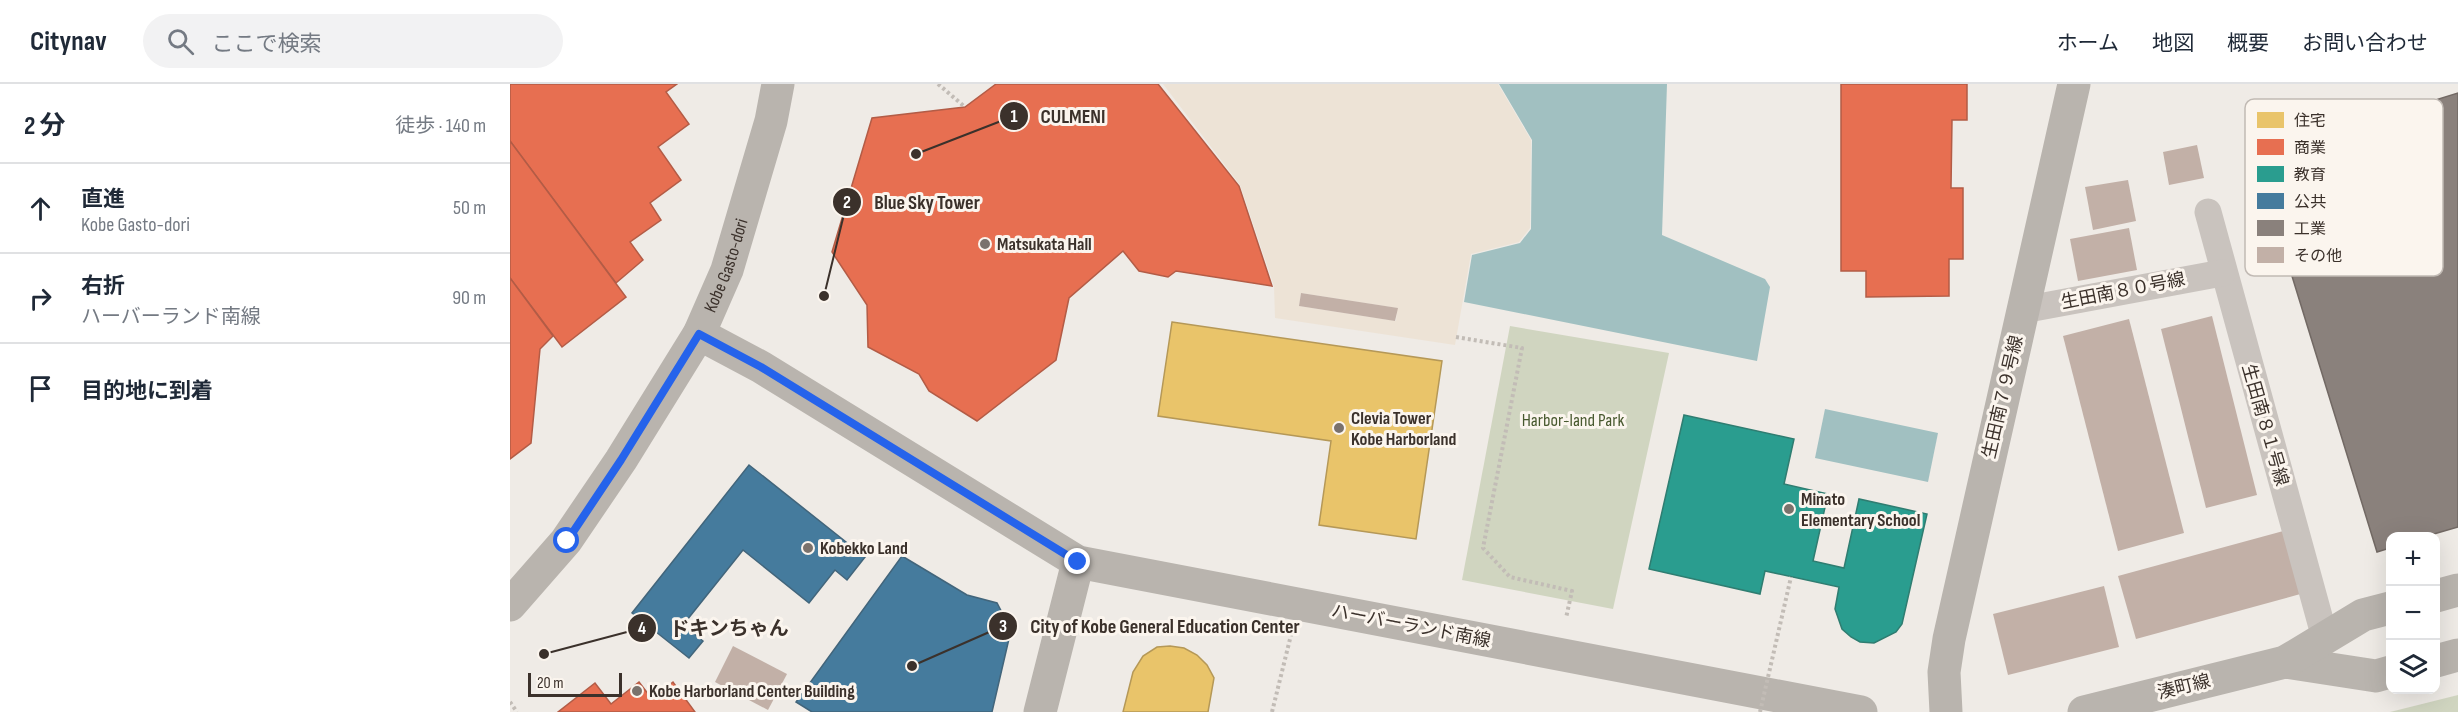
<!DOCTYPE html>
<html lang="ja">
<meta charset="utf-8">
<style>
body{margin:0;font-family:"Sofia Sans Condensed","Noto Sans JP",sans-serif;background:#f2f2f3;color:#1f2937}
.controls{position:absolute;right:18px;bottom:18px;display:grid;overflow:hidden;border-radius:12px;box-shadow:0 6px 24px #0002}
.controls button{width:54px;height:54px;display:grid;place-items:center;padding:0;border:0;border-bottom:2px solid #e0e1e3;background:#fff;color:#1f2937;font:30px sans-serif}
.scale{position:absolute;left:18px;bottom:15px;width:94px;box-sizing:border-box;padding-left:6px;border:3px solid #3b312b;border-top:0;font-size:16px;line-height:21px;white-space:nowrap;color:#3b312b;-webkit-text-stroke:4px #fbf5ee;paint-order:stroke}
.stop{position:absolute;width:18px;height:18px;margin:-14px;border:4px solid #2563eb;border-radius:50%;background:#fff}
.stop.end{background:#2563eb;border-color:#fff;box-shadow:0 2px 6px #0008}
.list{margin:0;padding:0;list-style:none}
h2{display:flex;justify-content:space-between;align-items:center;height:78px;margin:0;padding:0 24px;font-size:26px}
h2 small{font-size:20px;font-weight:400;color:#747a83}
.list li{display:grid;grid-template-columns:39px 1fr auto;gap:18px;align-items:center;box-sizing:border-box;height:90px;padding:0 24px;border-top:2px solid #e0e1e3}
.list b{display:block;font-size:22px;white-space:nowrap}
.list p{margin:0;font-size:20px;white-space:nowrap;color:#747a83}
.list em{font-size:20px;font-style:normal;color:#747a83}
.icon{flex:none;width:33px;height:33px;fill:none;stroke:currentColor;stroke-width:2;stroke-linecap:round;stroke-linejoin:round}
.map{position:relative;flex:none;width:1948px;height:628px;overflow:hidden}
header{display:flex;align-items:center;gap:36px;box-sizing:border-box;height:84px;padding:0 30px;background:#fff;border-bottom:2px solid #e0e1e3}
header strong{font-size:28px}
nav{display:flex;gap:33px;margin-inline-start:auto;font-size:21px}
.search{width:420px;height:54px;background:#f2f2f3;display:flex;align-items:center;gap:15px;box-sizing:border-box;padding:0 21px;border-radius:33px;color:#747a83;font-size:22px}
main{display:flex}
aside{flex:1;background:#fff}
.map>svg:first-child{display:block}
.green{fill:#d0d5c0}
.plaza{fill:#ede3d6;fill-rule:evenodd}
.water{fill:#a1c0c1}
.homes{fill:#e9c46a;stroke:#b59857;stroke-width:1.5}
.shops{fill:#e76f51;stroke:#b35c46;stroke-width:1.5}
.schools{fill:#2a9d8f;stroke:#2f7d71;stroke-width:1.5}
.public{fill:#457b9d;stroke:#42657b;stroke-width:1.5}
.industry{fill:#8a817c;stroke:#726964;stroke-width:1.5}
.building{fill:#c2b0a7}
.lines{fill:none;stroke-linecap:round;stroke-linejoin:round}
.path{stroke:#c2bcb6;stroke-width:4;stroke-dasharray:3 3;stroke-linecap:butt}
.street{stroke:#c9c3be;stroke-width:27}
.secondary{stroke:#b9b4ae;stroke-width:33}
.path-bridge{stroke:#c2bcb6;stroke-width:4;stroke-dasharray:3 3;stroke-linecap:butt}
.route{stroke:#2563eb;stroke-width:8}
.poi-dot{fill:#7a726c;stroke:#fbf5ee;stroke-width:2}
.labels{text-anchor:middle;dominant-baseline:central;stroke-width:6;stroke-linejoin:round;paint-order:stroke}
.poi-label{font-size:18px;font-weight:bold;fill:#3b312b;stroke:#fbf5ee;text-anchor:start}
.street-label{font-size:18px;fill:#3b312b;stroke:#fbf5ee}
.park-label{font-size:18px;fill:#48592f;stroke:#fbf5ee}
.key{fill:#fbf5ee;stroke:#c1bab4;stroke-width:1.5}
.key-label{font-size:16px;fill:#3b312b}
.leader{fill:none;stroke:#3b312b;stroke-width:2}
.callout-dot{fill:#3b312b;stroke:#fbf5ee;stroke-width:2}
.mark-label{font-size:18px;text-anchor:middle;font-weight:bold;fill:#fff}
.callout-label{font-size:20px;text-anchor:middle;font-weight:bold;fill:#3b312b;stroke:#fbf5ee;stroke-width:6;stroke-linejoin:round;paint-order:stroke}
</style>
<header>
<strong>Citynav</strong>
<div class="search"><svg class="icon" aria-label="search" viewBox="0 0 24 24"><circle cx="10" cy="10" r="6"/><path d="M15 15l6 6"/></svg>ここで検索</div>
<nav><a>ホーム</a><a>地図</a><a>概要</a><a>お問い合わせ</a></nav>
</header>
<main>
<aside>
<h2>2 分<small>徒歩 · 140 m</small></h2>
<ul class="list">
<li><svg class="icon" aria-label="ahead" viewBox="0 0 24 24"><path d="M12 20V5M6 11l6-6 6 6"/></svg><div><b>直進</b><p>Kobe Gasto-dori</p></div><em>50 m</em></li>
<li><svg class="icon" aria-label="right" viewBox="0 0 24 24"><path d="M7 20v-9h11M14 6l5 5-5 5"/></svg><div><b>右折</b><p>ハーバーランド南線</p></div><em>90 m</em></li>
<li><svg class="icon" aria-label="arrive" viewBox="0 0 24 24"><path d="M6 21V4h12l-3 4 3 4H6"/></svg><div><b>目的地に到着</b></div></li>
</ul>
</aside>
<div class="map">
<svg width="1948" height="628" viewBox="0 0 1948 628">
<rect width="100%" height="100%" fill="#efebe6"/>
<g class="green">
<path d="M1000 242 1159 269 1103 525 952 496Z"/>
<path d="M1948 611V628H1880Z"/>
</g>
<path class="plaza" d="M653 0H988L1021 56 1020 144 1009 158 961 170 945 261 765 234 764 202 730 101ZM791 209 887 224 886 237 789 222Z"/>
<g class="water">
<path d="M989 0H1157L1152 151 1255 195 1260 203 1247 277 954 218 962 171 1010 159 1021 145 1022 56Z"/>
<path d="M1315 325 1428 349 1418 398 1305 374Z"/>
</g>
<g class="homes">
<path d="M662 238 932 277 906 455 809 441 821 357 648 332Z"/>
<path d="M660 562 674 564 687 571 697 581 704 594 698 628H613L623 588 633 572 647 563Z"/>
</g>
<g class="shops">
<path d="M0 0H167L156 8 179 40 148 63 171 96 140 119 151 136 120 158 133 176 106 199 0 57Z"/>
<path d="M486 0H648L729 102 762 202 666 187 658 193 629 187 613 167 559 214 546 276 467 337 419 307 409 290 358 263 357 221 322 168 362 34 455 23Z"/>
<path d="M1331 0H1457V36H1442L1441 104H1453V175H1439V212L1356 213V187H1331Z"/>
<path d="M0 57 116 213 52 263 0 194Z"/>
<path d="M0 194 43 252 30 265 21 359 0 375Z"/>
<path d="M129 598 142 615 163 598 185 628H48L85 599 101 620Z"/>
</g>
<path class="schools" d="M1174 331 1284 355 1274 400 1318 410 1303 477 1334 484 1349 415 1417 430 1392 540 1386 548 1364 559 1350 558 1341 553 1332 545 1325 525 1329 503 1255 487 1250 510 1139 485Z"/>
<g class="public">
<path d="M239 381 355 473 337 496 325 486 299 519 233 466 173 541 193 557 179 574 122 529Z"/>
<path d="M392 472 457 511 487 519 501 546 482 628H302L286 618Z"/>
</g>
<path class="industry" d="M1948 9V443L1917 452H1880V464L1867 468 1745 72Z"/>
<g class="building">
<path d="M1687 61 1694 94 1659 101 1653 68Z"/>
<path d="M1618 96 1626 137 1583 146 1575 103Z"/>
<path d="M1619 144 1627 186 1568 197 1560 155Z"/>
<path d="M791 209 888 224 885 237 789 222Z"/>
<path d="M1702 232 1747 411 1696 424 1651 245Z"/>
<path d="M1619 235 1674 449 1608 467 1553 252Z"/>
<path d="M1777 446 1794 509 1626 555 1608 492Z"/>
<path d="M1594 502 1609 563 1498 591 1483 530Z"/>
<path d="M223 562 277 590 258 626 205 598Z"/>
</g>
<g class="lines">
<g class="path">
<path d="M428 0 455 23"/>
<path d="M946 253 1012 264 973 464 1000 493 1062 507 1056 534"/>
<path d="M0 618 7 628"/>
<path d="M762 628 781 551"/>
</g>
<g class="street">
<path d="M1698 128 1815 554"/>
<path d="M1513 226 1712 189"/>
</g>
<g class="secondary">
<path d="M189 250 251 283 568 478 1351 628"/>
<path d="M1926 512 1948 506"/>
<path id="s1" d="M0 521 56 457 111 376 189 250 217 186 261 37 268 0"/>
<path d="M1926 577 1948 571"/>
<path d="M1775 578 1866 592 1880 588"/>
<path d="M530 628 568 478"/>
<path d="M1436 628 1434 588 1439 555 1564 0"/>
<path d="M1574 628 1775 578 1853 531 1880 524"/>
</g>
<path class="path-bridge" d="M1250 628 1281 493"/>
</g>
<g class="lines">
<path class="route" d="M57 457 111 376 189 250 251 283 568 478"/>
</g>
<g class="poi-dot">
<circle cx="475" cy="160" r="6"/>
<circle cx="829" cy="344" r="6"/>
<circle cx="1279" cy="425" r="6"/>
<circle cx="298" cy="464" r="6"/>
<circle cx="127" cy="607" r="6"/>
</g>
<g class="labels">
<g class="poi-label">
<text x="487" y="160">Matsukata Hall</text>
<text x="841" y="334">Clevia Tower<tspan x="841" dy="21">Kobe Harborland</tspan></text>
<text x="1291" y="415">Minato<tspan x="1291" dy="21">Elementary School</tspan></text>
<text x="310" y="464">Kobekko Land</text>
<text x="139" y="607">Kobe Harborland Center Building</text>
</g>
<g class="street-label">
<text stroke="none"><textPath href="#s1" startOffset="405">Kobe Gasto-dori</textPath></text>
<text transform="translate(1613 207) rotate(-11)">生田南８０号線</text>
<text transform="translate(1493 313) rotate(-77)">生田南７９号線</text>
<text transform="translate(1755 341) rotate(74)">生田南８１号線</text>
<text transform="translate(901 542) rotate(11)">ハーバーランド南線</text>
<text transform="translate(1674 603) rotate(-14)">湊町線</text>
</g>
<g class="park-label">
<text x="1063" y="336">Harbor-land Park</text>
</g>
</g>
<rect x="1735" y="15" width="198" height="177" rx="9" class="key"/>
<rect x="1747" y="28" width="27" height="16" fill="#e9c46a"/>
<rect x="1747" y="55" width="27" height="16" fill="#e76f51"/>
<rect x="1747" y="82" width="27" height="16" fill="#2a9d8f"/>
<rect x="1747" y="109" width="27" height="16" fill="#457b9d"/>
<rect x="1747" y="136" width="27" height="16" fill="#8a817c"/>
<rect x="1747" y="163" width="27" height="16" fill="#c2b0a7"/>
<g class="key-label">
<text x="1784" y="42">住宅</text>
<text x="1784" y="69">商業</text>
<text x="1784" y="96">教育</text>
<text x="1784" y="123">公共</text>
<text x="1784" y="150">工業</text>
<text x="1784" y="177">その他</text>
</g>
<path class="leader" d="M406 70L504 32M314 212L337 118M402 582L493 542M34 570L132 544"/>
<g class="callout-dot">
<circle cx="406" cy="70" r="6"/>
<circle cx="314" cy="212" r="6"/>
<circle cx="402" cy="582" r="6"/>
<circle cx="34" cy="570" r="6"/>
<circle cx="504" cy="32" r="15"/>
<circle cx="337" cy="118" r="15"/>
<circle cx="493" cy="542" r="15"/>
<circle cx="132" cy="544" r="15"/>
</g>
<g class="mark-label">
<text x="504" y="38">1</text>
<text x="337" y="124">2</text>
<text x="493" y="548">3</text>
<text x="132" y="550">4</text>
</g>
<g class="callout-label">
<text x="563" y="39">CULMENI</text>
<text x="417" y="125">Blue Sky Tower</text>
<text x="655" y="549">City of Kobe General Education Center</text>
<text x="219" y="551">ドキンちゃん</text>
</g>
</svg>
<div class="controls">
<button>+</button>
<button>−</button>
<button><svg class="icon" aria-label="layers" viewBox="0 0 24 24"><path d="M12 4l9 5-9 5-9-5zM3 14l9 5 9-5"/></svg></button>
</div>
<div class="scale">20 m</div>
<div class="stop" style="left:57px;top:457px"></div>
<div class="stop end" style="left:568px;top:478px"></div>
</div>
</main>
